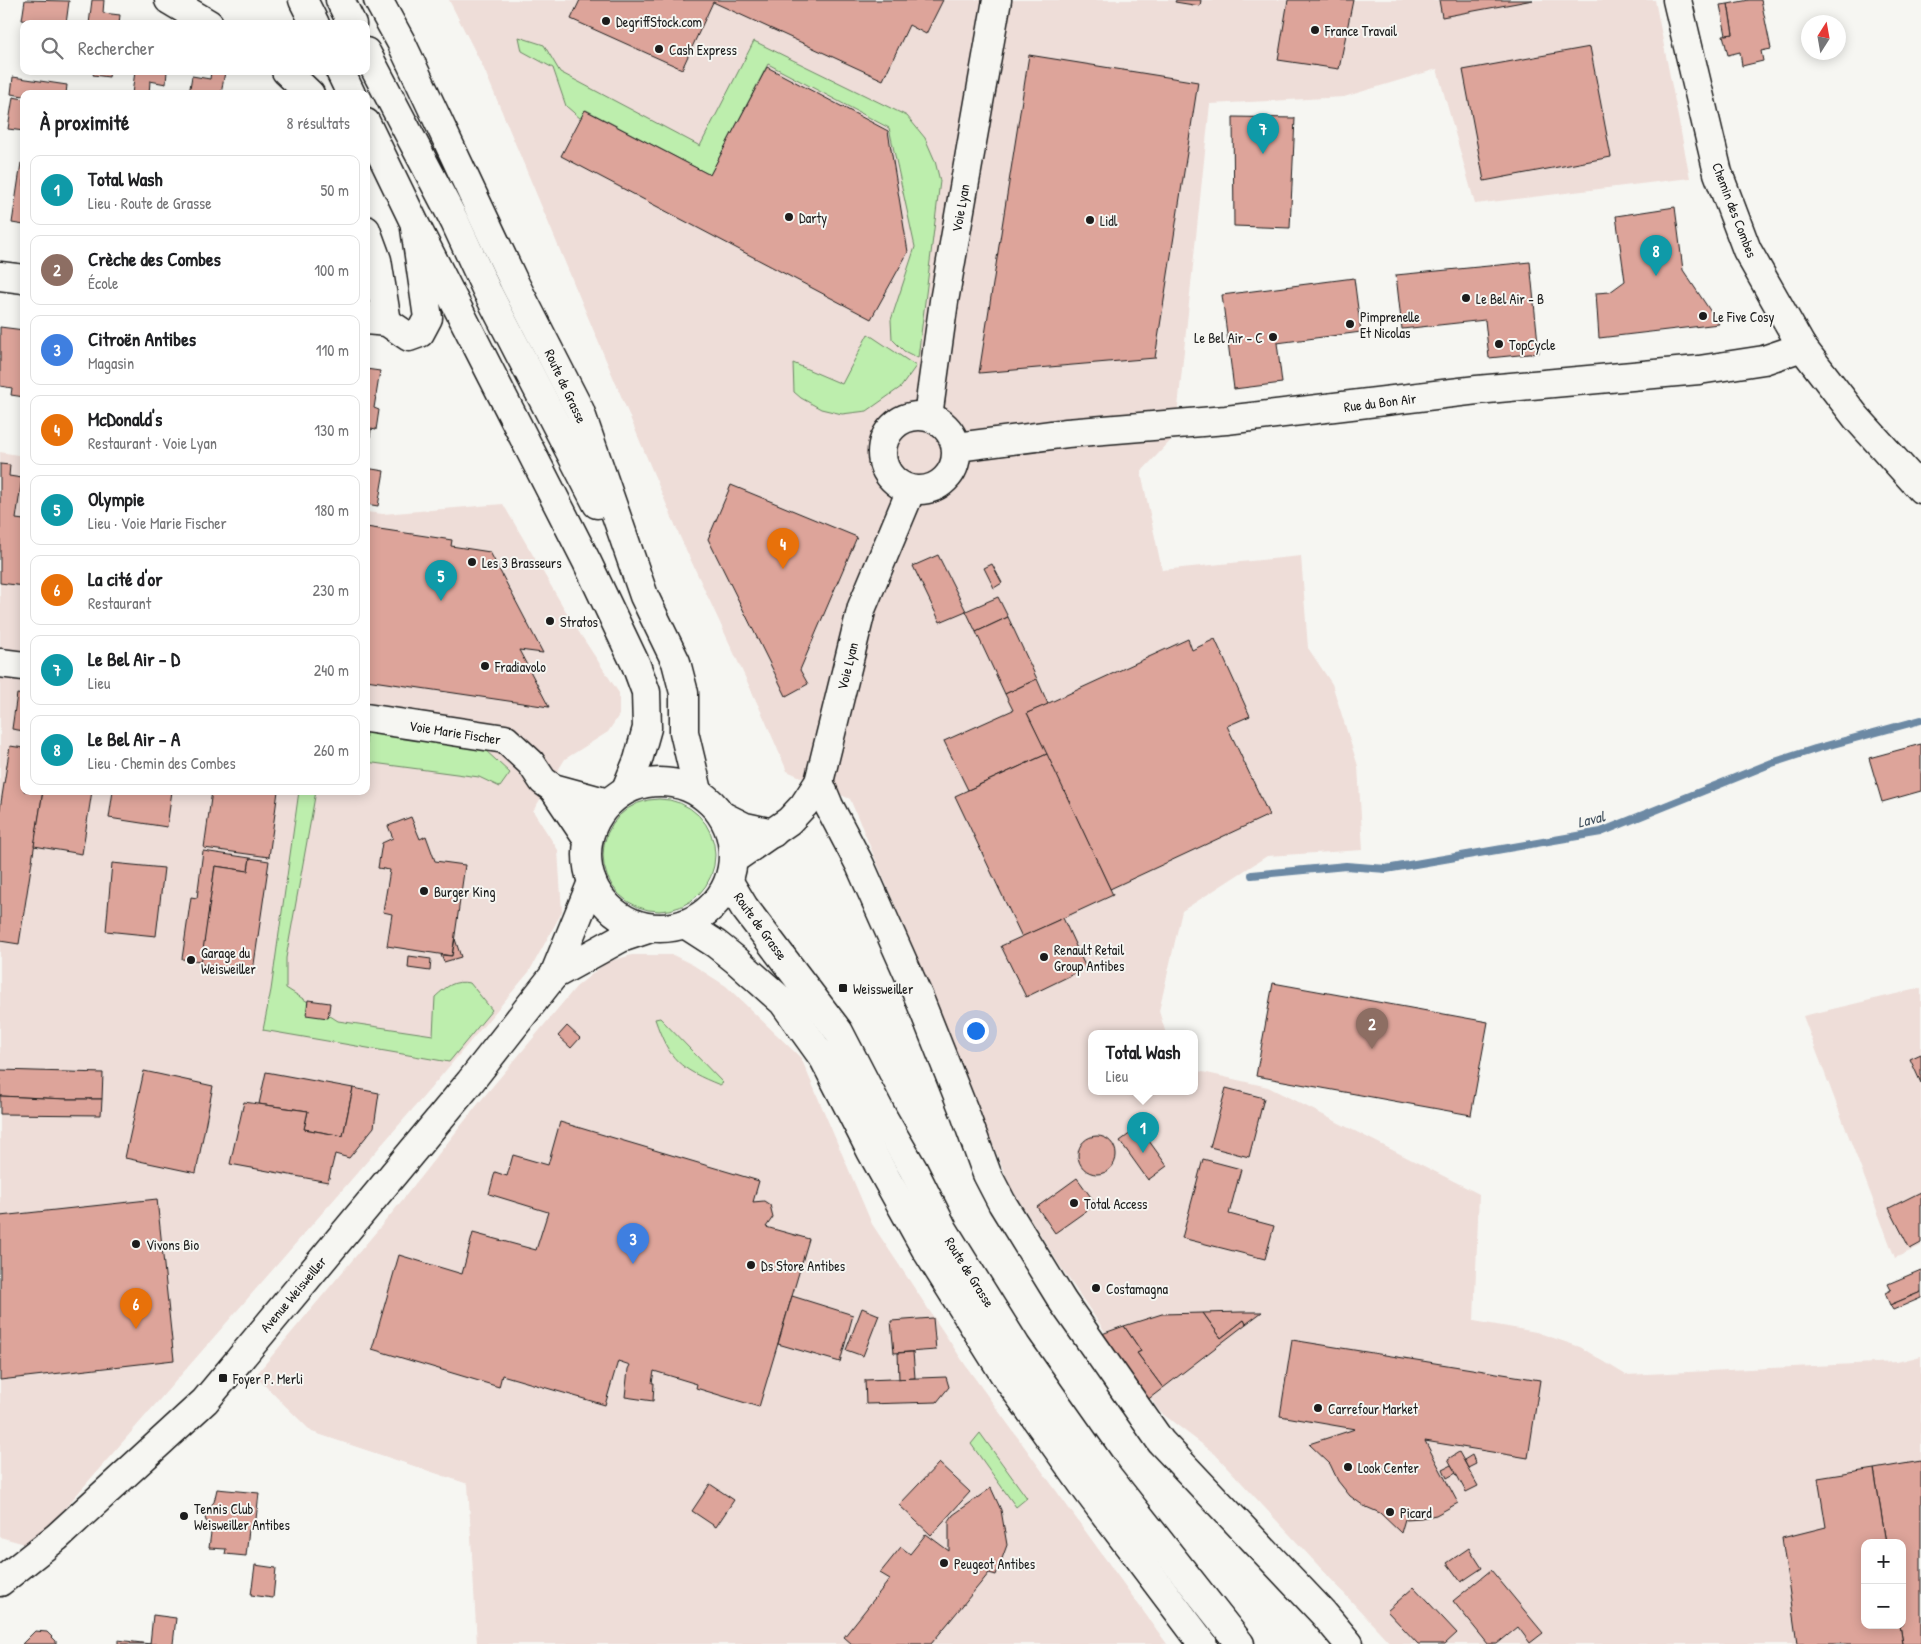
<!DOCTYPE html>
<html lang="fr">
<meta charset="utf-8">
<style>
body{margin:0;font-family:"Patrick Hand",sans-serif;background:#f2f2f2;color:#202124}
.controls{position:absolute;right:15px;bottom:15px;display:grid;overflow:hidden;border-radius:10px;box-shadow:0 2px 12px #0003}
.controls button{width:45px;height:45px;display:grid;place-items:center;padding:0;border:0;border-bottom:1px solid #e0e0e0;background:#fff;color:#202124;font:25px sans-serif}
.compass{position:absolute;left:1801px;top:15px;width:45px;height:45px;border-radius:50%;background:#fff;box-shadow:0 2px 12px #0003;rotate:11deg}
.you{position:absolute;left:975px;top:1030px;width:18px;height:18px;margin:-12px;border:4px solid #fff;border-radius:50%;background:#1a73e8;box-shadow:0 0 0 8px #1a73e833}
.badge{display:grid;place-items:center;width:32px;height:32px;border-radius:50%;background:#111827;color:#fff;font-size:16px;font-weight:700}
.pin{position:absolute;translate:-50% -41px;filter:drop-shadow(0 1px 2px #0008)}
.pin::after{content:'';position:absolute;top:26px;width:18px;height:15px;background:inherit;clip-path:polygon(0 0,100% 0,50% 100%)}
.popup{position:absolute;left:1088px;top:1030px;width:110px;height:65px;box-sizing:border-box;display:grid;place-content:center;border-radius:10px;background:#fff;filter:drop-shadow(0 1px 4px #0005);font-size:16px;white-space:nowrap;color:#757577}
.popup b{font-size:19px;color:#202124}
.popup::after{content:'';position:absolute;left:50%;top:100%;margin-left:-10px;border:10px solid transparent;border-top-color:#fff}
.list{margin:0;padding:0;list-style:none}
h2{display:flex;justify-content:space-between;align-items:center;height:65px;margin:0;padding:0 20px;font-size:21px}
h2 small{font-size:16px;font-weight:400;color:#757577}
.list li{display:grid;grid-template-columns:32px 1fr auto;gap:15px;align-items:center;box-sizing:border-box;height:70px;margin:0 10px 10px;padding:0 10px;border:1px solid #e0e0e0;border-radius:10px}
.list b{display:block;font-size:19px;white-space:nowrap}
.list p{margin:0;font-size:16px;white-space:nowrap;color:#757577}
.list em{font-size:16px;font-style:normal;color:#757577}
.icon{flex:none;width:28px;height:28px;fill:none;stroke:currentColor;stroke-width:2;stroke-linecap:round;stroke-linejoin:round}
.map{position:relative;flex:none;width:1921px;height:1644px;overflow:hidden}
.search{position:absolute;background:#fff;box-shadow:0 2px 12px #0003;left:20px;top:20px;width:350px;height:55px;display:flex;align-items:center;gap:12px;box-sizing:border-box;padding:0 18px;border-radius:10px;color:#757577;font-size:19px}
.panel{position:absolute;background:#fff;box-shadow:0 2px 12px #0003;left:20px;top:90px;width:350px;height:705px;border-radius:10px}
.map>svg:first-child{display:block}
.built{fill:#eeddd8;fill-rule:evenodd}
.green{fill:#bdeead;stroke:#6c8564}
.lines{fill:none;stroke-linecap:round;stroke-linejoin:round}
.stream{stroke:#6c89a4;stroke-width:8}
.building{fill:#dda49a;stroke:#1c1c1c}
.minor-casing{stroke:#1c1c1c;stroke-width:31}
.major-casing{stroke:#1c1c1c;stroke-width:31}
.minor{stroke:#f6f6f2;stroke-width:28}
.major{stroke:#f6f6f2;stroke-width:28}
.poi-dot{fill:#1c1c1c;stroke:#f6f6f2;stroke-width:2}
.labels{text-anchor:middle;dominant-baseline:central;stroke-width:4;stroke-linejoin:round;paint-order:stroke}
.poi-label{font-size:14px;fill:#1c1c1c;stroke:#f6f6f2;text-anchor:start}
.street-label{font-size:14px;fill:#1c1c1c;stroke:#f6f6f2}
.water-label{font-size:15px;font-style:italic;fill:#445360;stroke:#f6f6f2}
</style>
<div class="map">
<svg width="1921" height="1644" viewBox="0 0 1921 1644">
<rect width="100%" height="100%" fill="#f6f6f2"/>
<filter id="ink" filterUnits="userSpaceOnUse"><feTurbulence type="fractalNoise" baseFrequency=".02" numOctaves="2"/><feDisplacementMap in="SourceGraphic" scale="10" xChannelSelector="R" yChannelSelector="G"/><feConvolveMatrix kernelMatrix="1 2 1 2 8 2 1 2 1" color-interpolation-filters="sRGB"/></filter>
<g filter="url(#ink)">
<g class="built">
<path d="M449 0H1655L1690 178 1475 204 1437 69 1344 97 1210 104 1175 436 1141 472 1162 570 1301 556 1308 648 1332 684 1358 766 1363 850 1267 856 1182 911 1159 1011 1166 1034H1092V1092H1194V1070L1268 1087 1479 1194 1474 1321 1536 1332 1580 1347 1626 1375 1897 1362 1921 1356V1644H1391L1215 1454 1160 1412 1060 1266 1011 1188 977 1107 946 1026 850 799 787 771 765 720 681 539 484 69ZM1865 1543H1902V1625H1865Z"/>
<path d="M0 452 24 456V791H366V512L383 514 503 504 571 620 619 693V715L608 732 565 759 533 811 558 850 562 912 529 972 425 1095 32 1546 0 1537Z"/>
<path d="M632 955H673L693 965 726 986 801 1058 872 1224 966 1366 1167 1644H477L468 1484 312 1432 255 1376 392 1213 482 1099 576 987 607 962Z"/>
<path d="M1921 988V1246L1895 1258 1803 1016Z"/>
</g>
<g class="green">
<path d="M519 37 544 45 560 72 700 146 754 41 907 116 925 138 935 161 940 181 918 358 904 351 892 339 891 320 915 247 889 128 768 64 710 175 586 110 581 119 566 106 553 68 522 51Z"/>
<path d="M868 334 916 366 901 387 867 411 842 414 821 409 801 398 794 392 793 363 842 384Z"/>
<path d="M366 732 484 749 510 773 500 787 479 777 366 762Z"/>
<path d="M299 791H316L286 958V988L338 1021 433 1035 435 997C447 986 454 980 470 983L492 1010 449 1062 263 1030 271 990Z"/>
<circle cx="659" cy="855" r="56"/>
<path d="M660 1018 723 1083 720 1085C680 1069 669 1060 655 1019Z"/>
<path d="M980 1433 1027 1498 1016 1507 971 1444Z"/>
</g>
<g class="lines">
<path class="stream" d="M1252 875 1346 866 1386 869 1601 832 1772 763 1815 749 1921 720"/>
</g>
<g class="building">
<path d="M25 0 69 1 66 24H49L22 20Z"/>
<path d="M92 0H104L103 13 120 15 119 24H89Z"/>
<path d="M580 0H943L926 34 909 25 883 80 713 2 682 69 571 19Z"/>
<path d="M1176 0H1201L1200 6 1175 2Z"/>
<path d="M1288 0H1353L1339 69 1278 60Z"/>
<path d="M1439 0H1533L1442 17Z"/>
<path d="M1749 0H1761L1771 49 1761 51 1763 61 1742 66 1740 52 1728 55 1723 35 1733 34 1728 4Z"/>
<path d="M1728 4 1733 34 1726 35 1720 5Z"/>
<path d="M1590 47 1611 157 1484 181 1463 70Z"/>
<path d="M1029 55 1198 82 1155 358 979 373Z"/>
<path d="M767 67 888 131 908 252 871 319 561 156 585 110 710 175Z"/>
<path d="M94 71H110L109 77 93 75Z"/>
<path d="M135 71H167L166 84 150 81 149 94H132Z"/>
<path d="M211 71 225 72 221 94H189L192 76 210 79Z"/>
<path d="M13 77 67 85 66 94H24V96L11 94Z"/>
<path d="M13 97 24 99V131L8 129Z"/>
<path d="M1233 117 1295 118 1290 228 1234 226Z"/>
<path d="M21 163H24V225L12 223Z"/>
<path d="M1675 207 1683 270 1719 324 1599 338 1596 293 1610 292 1625 281 1616 216Z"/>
<path d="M1530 262 1539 353 1489 358 1485 320 1402 329 1396 275Z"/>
<path d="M1354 278 1361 332 1277 343 1282 383 1234 389 1222 295Z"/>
<path d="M0 327 24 330V397L11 395 12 388 0 386Z"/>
<path d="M366 369 380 371 374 408 379 410 376 430 371 429 370 439H366Z"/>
<path d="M0 464 10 465 9 476 22 478 16 519 24 520V586L0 583Z"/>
<path d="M366 468 384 471 378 506 366 504Z"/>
<path d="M731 485 857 537 800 670 808 684 786 696 708 539Z"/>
<path d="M366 527 452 540 451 546 490 552 543 653 519 650 549 707 366 680Z"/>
<path d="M938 555 966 611 940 622 913 566Z"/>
<path d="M992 564 1002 583 994 588 984 568Z"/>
<path d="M998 597 1008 617 976 632 966 611Z"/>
<path d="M1008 617 1037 679 1005 694 976 632Z"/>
<path d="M1188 639 1192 650 1215 639 1250 716 1227 726 1269 815 1110 889 1027 713Z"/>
<path d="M1037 679 1048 704 1027 713 1047 754 968 790 944 741 1013 710 1005 694Z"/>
<path d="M17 694 24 695V731L12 729Z"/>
<path d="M1921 744V791L1882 802 1869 758Z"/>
<path d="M10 746 24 748V791H43L19 944 0 941V809Z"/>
<path d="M1047 754 1113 895 1022 937 955 796Z"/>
<path d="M43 791H92L82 854 34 846Z"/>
<path d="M113 791H172L167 827 109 818Z"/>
<path d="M212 791H278L269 857 204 848Z"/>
<path d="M411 817 420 839 426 836 435 861 465 865 452 956 387 946 392 914 383 912 390 870 378 868 382 843 393 838 388 826Z"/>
<path d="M203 851 250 858 248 871 215 866 202 961 182 959 191 897 197 898Z"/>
<path d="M250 858 269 861 253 971 201 964 215 866 248 871Z"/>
<path d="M112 863 164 868 156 936 106 931Z"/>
<path d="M1063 918 1086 968 1026 997 1001 946Z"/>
<path d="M455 939 461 957 444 962 441 955 452 956Z"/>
<path d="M409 956 431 959 430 971 408 968Z"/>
<path d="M1273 983 1488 1022 1471 1115 1256 1076Z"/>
<path d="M308 1000 330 1003 328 1018 306 1015Z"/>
<path d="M567 1026 580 1038 571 1048 558 1036Z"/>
<path d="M1921 1054V1083L1910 1059Z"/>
<path d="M0 1070 103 1073 102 1099H66L0 1096Z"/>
<path d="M144 1071 213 1086 196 1173 125 1158Z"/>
<path d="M266 1072 353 1088 343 1136 304 1129 308 1111 259 1104Z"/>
<path d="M353 1088 379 1093 374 1127 349 1158 335 1154 328 1182 230 1164 244 1102 308 1111 304 1129 343 1136Z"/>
<path d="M1226 1088 1264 1098 1249 1157 1210 1147Z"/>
<path d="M0 1096 66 1099H102L101 1115 0 1114Z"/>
<path d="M560 1122 759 1181 753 1202 764 1201 770 1205 773 1217 766 1227 809 1239 759 1407 696 1388 697 1384 654 1371 652 1383H654L653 1401 625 1397 628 1369 630 1365 618 1361 605 1405 502 1375 499 1387 372 1349 399 1255 462 1274 473 1233 536 1250 548 1212 489 1194 495 1172 507 1176 513 1155 548 1165Z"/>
<path d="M1139 1127 1167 1166 1148 1180 1120 1141Z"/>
<circle cx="1097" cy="1155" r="19"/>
<path d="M1203 1159 1241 1169 1229 1214 1274 1226 1265 1259 1182 1238Z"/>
<path d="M1077 1178 1096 1204 1055 1233 1037 1207Z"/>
<path d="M1921 1192V1243L1910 1249 1889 1208Z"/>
<path d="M157 1199 174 1360 0 1380V1216Z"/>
<path d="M1921 1270V1292L1890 1305 1885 1293 1891 1290 1888 1284Z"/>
<path d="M1921 1292V1298L1893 1310 1890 1305Z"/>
<path d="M792 1296 853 1315 840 1362 778 1344Z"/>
<path d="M862 1308 879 1315 863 1356 846 1350Z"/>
<path d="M1241 1312H1262L1246 1324 1244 1320 1221 1338 1203 1313Z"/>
<path d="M1203 1313 1221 1338 1244 1320 1246 1324 1163 1388 1137 1353 1141 1351 1124 1326 1162 1314Z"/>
<path d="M933 1318 936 1350 894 1353 891 1321Z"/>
<path d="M1124 1326 1141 1351 1137 1353 1163 1388 1146 1401 1099 1335Z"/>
<path d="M1292 1340 1540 1380 1528 1458 1425 1441 1458 1503 1436 1515 1421 1518 1405 1519 1401 1533 1380 1513 1364 1506 1350 1496 1338 1481 1330 1464 1309 1444 1355 1429 1280 1416Z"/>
<path d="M913 1352 915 1378 899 1379 898 1353Z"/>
<path d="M946 1377 949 1387 937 1402 866 1404 865 1380Z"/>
<path d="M1459 1452 1478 1486 1466 1492 1448 1459Z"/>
<path d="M1472 1455 1476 1464 1468 1468 1464 1460Z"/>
<path d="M1921 1461V1644H1902L1899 1625H1902V1543H1886L1874 1469Z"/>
<path d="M939 1463 970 1492 931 1535 899 1505Z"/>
<path d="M1451 1465 1456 1473 1447 1478 1443 1469Z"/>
<path d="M1874 1469 1886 1543H1865V1625H1899L1902 1644H1797L1782 1538 1826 1527 1818 1478Z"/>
<path d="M710 1484 734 1500 716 1527 692 1511Z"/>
<path d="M991 1488 1001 1510 1007 1545 996 1575 989 1573 931 1644H852L844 1637 890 1579 880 1573 901 1547 910 1554 926 1534 949 1551V1521L953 1515Z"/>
<path d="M217 1489 259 1493 255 1528 249 1529 246 1556 225 1554 226 1549 209 1548 212 1525 206 1521 204 1513 214 1502Z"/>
<path d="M1469 1548 1482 1568 1461 1582 1447 1563Z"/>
<path d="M255 1565 276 1568 273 1598 251 1595Z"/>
<path d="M1491 1570 1543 1633 1530 1643 1518 1627 1497 1644H1488L1453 1601Z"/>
<path d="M1414 1587 1457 1633 1445 1644H1418L1387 1611Z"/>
<path d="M153 1615 176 1618 173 1644H118V1640L150 1644Z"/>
<path d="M35 1631 47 1632 56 1641V1644H22Z"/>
</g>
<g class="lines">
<defs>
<g id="minor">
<path d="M169 0 209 24"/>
<path d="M1677 0 1718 173 1747 250 1802 347 1856 417 1921 489"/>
<path d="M286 71 310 94"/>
<path d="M366 230 377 260 387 322"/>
<path d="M0 276 24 279"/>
<path d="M366 320 387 322 409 337 420 333 428 318 415 228"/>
<path d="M928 416 944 301 997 0"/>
<circle cx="919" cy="453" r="37"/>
<path d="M957 447 1067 433 1226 420 1477 390 1699 370 1764 360 1802 347"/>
<path d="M0 663 24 666"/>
<path d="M366 718 505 739 531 763 543 781 553 788 608 803"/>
<path d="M819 782 829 806 860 865 919 998 964 1111 987 1174 1002 1203 1063 1302 1161 1442 1323 1613 1349 1644"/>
<path d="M553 788 588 840"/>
<path d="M723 816 745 827 773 833"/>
<path d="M734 859 789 821 804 805 819 782 862 607 911 490"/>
<path d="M554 975 621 938 651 928"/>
<path d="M0 1582 57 1537 205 1401 470 1082 554 975 592 882"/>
</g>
<g id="major">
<path d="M303 0 315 24"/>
<path d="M340 0 352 24"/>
<path d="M378 0 401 42 514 282 580 411 644 596 676 662 684 693V732L698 791"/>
<path d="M366 52 455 222 487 291 597 504"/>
<path d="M340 71 351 94"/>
<path d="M366 123 414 222 587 562 636 665 646 692 647 728 638 760 626 789"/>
<circle cx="660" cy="855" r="73"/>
<path d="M729 882 744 907 839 1032 884 1119 913 1169 943 1229 1016 1346 1107 1475 1240 1644"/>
<path d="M685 924 716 944 736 960 783 1002 824 1059 871 1151 925 1248 1004 1374 1089 1493 1203 1644"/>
</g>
</defs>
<use href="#minor" class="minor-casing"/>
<use href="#major" class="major-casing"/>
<use href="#minor" class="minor"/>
<use href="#major" class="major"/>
</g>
</g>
<g class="poi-dot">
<circle cx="606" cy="21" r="5"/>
<circle cx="1315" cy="30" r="5"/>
<circle cx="659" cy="49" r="5"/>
<circle cx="789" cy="217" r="5"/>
<circle cx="1090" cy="220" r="5"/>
<circle cx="1466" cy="298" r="5"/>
<circle cx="1703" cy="316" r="5"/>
<circle cx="1350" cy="324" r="5"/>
<circle cx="1273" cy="337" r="5"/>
<circle cx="1499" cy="344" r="5"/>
<circle cx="472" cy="562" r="5"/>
<circle cx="550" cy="621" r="5"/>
<circle cx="485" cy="666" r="5"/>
<circle cx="424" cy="891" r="5"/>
<circle cx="1044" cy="957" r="5"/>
<circle cx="191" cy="960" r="5"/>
<rect x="838" y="983" width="10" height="10" rx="2.5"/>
<circle cx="1074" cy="1203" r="5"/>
<circle cx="136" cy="1244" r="5"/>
<circle cx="751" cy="1265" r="5"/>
<circle cx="1096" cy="1288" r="5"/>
<rect x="218" y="1373" width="10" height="10" rx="2.5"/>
<circle cx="1318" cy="1408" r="5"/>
<circle cx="1348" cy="1467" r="5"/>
<circle cx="1390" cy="1512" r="5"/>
<circle cx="184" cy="1516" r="5"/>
<circle cx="944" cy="1563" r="5"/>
</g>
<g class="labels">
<g class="poi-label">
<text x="616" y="21">DegriffStock.com</text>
<text x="1325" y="30">France Travail</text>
<text x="669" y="49">Cash Express</text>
<text x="799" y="217">Darty</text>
<text x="1100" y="220">Lidl</text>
<text x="1476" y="298">Le Bel Air - B</text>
<text x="1360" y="316">Pimprenelle<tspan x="1360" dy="16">Et Nicolas</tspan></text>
<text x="1713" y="316">Le Five Cosy</text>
<text x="1263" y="337" text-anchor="end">Le Bel Air - C</text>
<text x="1509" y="344">TopCycle</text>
<text x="482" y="562">Les 3 Brasseurs</text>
<text x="560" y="621">Stratos</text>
<text x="495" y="666">Fradiavolo</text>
<text x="434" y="891">Burger King</text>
<text x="1054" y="949">Renault Retail<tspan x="1054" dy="16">Group Antibes</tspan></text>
<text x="201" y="952">Garage du<tspan x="201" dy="16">Weisweiller</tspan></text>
<text x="853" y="988">Weissweiller</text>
<text x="1084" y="1203">Total Access</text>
<text x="146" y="1244">Vivons Bio</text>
<text x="761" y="1265">Ds Store Antibes</text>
<text x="1106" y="1288">Costamagna</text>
<text x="233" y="1378">Foyer P. Merli</text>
<text x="1328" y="1408">Carrefour Market</text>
<text x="1358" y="1467">Look Center</text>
<text x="194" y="1508">Tennis Club<tspan x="194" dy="16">Weisweiller Antibes</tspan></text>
<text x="1400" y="1512">Picard</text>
<text x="954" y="1563">Peugeot Antibes</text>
</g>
<g class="street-label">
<text transform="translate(960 208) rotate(-80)">Voie Lyan</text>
<text transform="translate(1735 210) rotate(69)">Chemin des Combes</text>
<text transform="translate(566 386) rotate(65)">Route de Grasse</text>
<text transform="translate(1380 402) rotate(-7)">Rue du Bon Air</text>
<text transform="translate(847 666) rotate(-76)">Voie Lyan</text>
<text transform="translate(455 732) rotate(9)">Voie Marie Fischer</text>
<text transform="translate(761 926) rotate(54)">Route de Grasse</text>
<text transform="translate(970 1272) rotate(58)">Route de Grasse</text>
<text transform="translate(293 1294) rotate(-50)">Avenue Weisweiller</text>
</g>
<g class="water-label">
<text transform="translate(1591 819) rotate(-14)">Laval</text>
</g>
</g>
</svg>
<div class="controls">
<button>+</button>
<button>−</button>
</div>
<svg class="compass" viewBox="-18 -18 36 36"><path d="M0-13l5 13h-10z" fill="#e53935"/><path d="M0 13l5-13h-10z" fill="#757577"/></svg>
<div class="you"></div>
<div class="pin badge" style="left:1143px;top:1153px;background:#0f9aa8">1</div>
<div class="popup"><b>Total Wash</b>Lieu</div>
<div class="pin badge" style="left:1372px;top:1049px;background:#8d6e63">2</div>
<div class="pin badge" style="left:633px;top:1264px;background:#3f7fe0">3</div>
<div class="pin badge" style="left:783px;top:569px;background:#e8710a">4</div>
<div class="pin badge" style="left:441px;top:601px;background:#0f9aa8">5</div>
<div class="pin badge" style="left:136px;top:1329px;background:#e8710a">6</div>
<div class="pin badge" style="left:1263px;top:154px;background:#0f9aa8">7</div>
<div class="pin badge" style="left:1656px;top:276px;background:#0f9aa8">8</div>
<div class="search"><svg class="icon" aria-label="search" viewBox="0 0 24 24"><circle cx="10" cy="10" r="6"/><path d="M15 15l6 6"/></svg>Rechercher</div>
<section class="panel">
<h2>À proximité<small>8 résultats</small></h2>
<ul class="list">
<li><span class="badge" style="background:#0f9aa8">1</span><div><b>Total Wash</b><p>Lieu · Route de Grasse</p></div><em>50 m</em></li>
<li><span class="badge" style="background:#8d6e63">2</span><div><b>Crèche des Combes</b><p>École</p></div><em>100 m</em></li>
<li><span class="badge" style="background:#3f7fe0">3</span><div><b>Citroën Antibes</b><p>Magasin</p></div><em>110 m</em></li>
<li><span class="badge" style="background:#e8710a">4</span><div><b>McDonald's</b><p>Restaurant · Voie Lyan</p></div><em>130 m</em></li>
<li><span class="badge" style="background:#0f9aa8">5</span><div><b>Olympie</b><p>Lieu · Voie Marie Fischer</p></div><em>180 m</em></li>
<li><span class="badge" style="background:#e8710a">6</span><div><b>La cité d'or</b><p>Restaurant</p></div><em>230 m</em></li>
<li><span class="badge" style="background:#0f9aa8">7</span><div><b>Le Bel Air - D</b><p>Lieu</p></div><em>240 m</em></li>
<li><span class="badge" style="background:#0f9aa8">8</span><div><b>Le Bel Air - A</b><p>Lieu · Chemin des Combes</p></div><em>260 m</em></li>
</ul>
</section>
</div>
